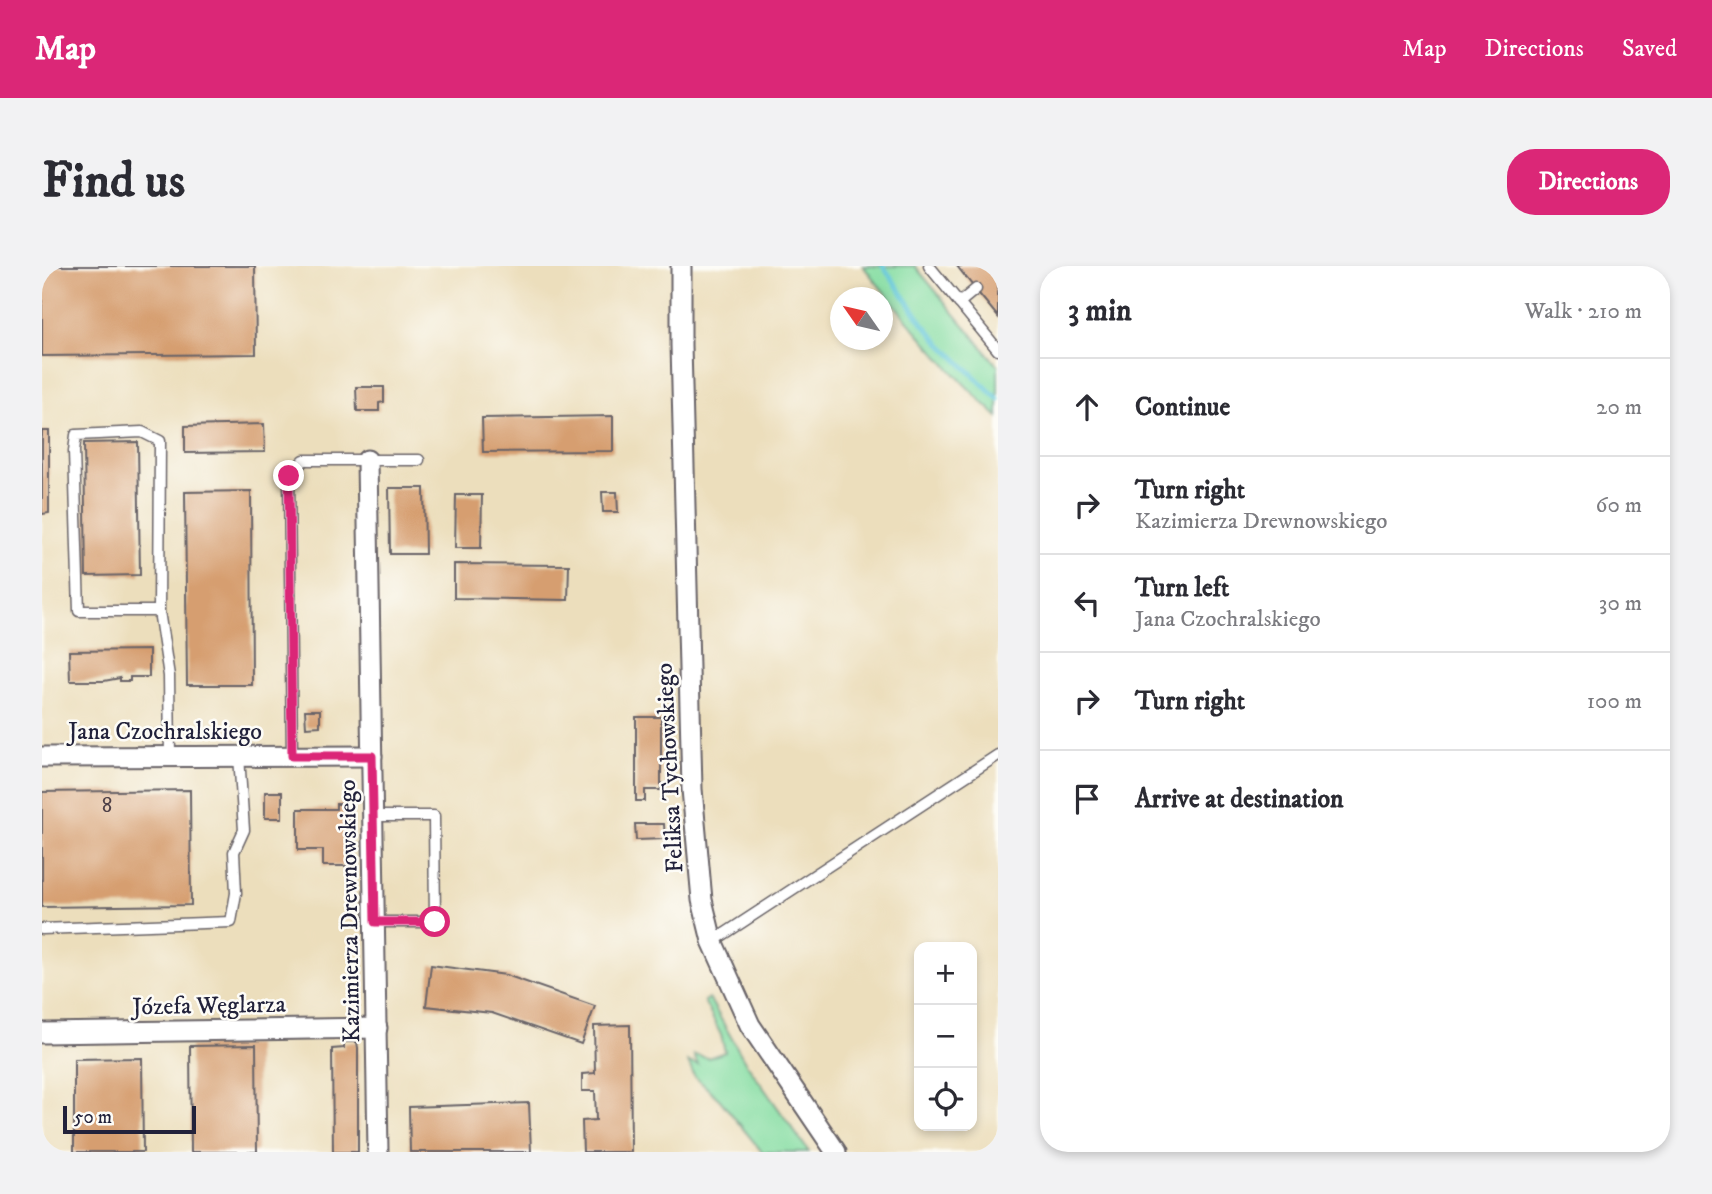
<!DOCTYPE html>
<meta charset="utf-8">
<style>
body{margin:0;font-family:"IM FELL DW Pica",serif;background:#f2f2f3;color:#2b2b33}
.controls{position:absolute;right:21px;bottom:21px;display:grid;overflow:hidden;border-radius:14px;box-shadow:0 4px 10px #0003}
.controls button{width:63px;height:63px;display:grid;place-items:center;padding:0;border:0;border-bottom:2px solid #e1e1e2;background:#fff;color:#2b2b33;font:35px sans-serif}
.compass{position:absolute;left:788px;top:21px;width:63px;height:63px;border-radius:50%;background:#fff;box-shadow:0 4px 10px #0003;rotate:304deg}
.scale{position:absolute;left:21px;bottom:18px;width:133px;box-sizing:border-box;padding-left:7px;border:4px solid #22223b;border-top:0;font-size:19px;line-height:24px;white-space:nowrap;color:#22223b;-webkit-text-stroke:5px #fdfcf7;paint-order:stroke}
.stop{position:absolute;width:21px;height:21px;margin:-16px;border:5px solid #db2777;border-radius:50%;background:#fff}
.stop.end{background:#db2777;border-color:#fff;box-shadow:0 2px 7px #0008}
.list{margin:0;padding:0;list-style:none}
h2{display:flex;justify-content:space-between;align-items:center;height:91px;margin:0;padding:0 28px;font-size:30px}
h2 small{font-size:23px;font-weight:400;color:#7c7c81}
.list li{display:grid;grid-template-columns:46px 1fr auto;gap:21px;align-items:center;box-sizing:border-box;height:98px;padding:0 28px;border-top:2px solid #e1e1e2}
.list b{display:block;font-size:26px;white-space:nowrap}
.list p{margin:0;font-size:23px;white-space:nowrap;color:#7c7c81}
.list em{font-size:23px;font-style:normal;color:#7c7c81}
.icon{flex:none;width:38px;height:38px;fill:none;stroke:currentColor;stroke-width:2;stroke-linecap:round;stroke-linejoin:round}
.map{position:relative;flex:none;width:956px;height:886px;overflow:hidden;border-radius:28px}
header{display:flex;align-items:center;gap:42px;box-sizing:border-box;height:98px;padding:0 35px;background:#db2777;color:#fff}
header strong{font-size:33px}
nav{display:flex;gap:38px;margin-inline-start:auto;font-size:24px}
.intro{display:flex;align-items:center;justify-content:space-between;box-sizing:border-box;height:168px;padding:0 42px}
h1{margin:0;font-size:49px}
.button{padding:18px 32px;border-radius:28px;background:#db2777;color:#fff;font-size:24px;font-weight:700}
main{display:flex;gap:42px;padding:0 42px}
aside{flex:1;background:#fff;border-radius:28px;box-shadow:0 4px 10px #0003}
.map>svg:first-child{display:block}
.green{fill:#85dda2;stroke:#54806e;stroke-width:2}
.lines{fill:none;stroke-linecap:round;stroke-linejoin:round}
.stream{stroke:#5bc4d7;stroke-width:5}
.building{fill:#d69e6f}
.lane-casing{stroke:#696468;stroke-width:13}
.street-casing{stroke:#696468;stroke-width:23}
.lane{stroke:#fff;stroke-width:10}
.street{stroke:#fff;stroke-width:19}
.route{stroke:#db2777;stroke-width:9}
.labels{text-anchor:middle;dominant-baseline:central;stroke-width:5;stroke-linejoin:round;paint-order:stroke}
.number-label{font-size:21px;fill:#4f4148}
.street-label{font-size:24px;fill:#22223b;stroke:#fdfcf7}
</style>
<header>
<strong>Map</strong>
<nav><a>Map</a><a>Directions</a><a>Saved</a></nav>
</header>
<div class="intro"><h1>Find us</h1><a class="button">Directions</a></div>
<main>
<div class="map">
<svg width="956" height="886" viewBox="0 0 956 886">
<rect width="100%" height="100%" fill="#fdfcf7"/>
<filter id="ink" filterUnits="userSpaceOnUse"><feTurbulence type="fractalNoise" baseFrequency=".0143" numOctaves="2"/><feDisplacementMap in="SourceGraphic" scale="14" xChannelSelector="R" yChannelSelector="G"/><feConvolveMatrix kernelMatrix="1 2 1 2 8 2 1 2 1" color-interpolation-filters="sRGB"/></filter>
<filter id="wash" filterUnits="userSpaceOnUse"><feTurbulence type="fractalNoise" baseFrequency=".00686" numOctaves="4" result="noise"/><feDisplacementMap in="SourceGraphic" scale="28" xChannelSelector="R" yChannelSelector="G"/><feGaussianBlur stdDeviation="1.57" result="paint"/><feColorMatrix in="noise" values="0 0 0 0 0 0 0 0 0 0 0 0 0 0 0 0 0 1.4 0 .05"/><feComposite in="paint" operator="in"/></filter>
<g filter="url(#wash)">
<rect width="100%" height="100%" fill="#ecdebc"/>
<g class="green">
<path d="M821 0H873L956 100V151C906 105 864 53 821 0Z"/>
<path d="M667 732 702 794 767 886H720L678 834 652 810 646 796 656 799 652 789 666 792 683 786 679 769 662 735Z"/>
</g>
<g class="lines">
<path class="stream" d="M841 0 880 56 895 74 956 133"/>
</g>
<g id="blocks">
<g class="building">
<path d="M0 0H213L214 88 0 90Z"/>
<path d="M915 0H956V51L938 29Z"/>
<path d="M314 121H342V136L337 137V145H315Z"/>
<path d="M571 150V185L441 186 440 152Z"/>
<path d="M222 158 223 186 143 187V160Z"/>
<path d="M0 165H7V247L0 248Z"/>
<path d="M96 176 98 309 44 310 42 177Z"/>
<path d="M347 222H382L383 288H348Z"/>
<path d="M209 225 210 419H145L143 226Z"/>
<path d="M560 226H575L576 246H561Z"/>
<path d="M414 229H440L439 282H413Z"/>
<path d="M412 298 527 299 526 334 412 332Z"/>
<path d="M107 384V411H88V415H78V412L62 415H28L27 385Z"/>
<path d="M263 444H278V460L264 461Z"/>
<path d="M594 451H619V524H603V535H594Z"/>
<path d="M148 524 149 639 0 641V526Z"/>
<rect x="223" y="526" width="17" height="26"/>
<path d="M294 538H306L307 600H281V584H256V543H294Z"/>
<path d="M593 558H622L623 573 594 574Z"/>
<path d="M389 699 464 709 553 740 539 778 450 747 384 740Z"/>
<path d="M588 759 589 886H541L540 855 554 854 553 825H540V808L553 807 552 760Z"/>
<path d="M302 776H315L316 782V886H291L290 783 302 782Z"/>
<path d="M214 779 215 886H149L148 780Z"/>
<path d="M100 792 101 886H32V793Z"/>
<path d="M487 837 489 886H368L367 841Z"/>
</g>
</g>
</g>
<g filter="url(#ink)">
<use href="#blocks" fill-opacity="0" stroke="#696468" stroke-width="2"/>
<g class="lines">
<defs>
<g id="lane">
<path d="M887 0 956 84"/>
<path d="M917 37 934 23"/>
<path d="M117 345 118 175 100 166 34 169 32 185 37 345H117L127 410 128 490"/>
<path d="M250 490 247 210 262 194H377"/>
<path d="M331 550H392L393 656H333"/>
<path d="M0 663 189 656 194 627 192 586 202 564 197 490"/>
<path d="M670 676 956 489"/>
</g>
<g id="street">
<path d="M639 0V79L650 523 660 634 670 675 708 759 794 886"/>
<path d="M325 194 336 886"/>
<path d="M0 491 330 490"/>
<path d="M0 767 335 762"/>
</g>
</defs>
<use href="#lane" class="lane-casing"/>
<use href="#street" class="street-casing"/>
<use href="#lane" class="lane"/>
<use href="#street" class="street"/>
</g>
</g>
<g class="lines" filter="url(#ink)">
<path class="route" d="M247 210 250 490H330L333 656H393"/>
</g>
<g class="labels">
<g class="number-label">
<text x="65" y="540">8</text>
</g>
<g class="street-label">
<text x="123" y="466">Jana Czochralskiego</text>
<text transform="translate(628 502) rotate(-93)">Feliksa Tychowskiego</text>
<text transform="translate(308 645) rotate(-91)">Kazimierza Drewnowskiego</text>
<text transform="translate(167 740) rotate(-1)">Józefa Węglarza</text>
</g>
</g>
</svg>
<div class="controls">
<button>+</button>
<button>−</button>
<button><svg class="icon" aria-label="locate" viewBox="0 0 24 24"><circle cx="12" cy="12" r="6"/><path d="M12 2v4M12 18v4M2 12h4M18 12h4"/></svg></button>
</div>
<svg class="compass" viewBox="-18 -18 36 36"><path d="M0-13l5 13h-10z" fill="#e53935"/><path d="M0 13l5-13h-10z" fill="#7c7c81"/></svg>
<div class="scale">50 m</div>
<div class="stop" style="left:393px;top:656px"></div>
<div class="stop end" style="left:247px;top:210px"></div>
</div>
<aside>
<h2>3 min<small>Walk · 210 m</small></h2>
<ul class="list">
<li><svg class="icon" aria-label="ahead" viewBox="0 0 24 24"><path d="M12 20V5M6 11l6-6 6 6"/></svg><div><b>Continue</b></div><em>20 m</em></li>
<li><svg class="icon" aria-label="right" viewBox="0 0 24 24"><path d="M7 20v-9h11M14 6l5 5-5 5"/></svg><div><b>Turn right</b><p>Kazimierza Drewnowskiego</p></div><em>60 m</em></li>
<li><svg class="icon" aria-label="left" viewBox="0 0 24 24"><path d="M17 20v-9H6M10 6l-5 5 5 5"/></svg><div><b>Turn left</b><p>Jana Czochralskiego</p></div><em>30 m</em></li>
<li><svg class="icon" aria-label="right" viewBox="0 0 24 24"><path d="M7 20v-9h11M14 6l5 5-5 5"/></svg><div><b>Turn right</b></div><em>100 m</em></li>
<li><svg class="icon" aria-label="arrive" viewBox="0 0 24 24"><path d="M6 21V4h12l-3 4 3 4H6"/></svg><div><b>Arrive at destination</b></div></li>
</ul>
</aside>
</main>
